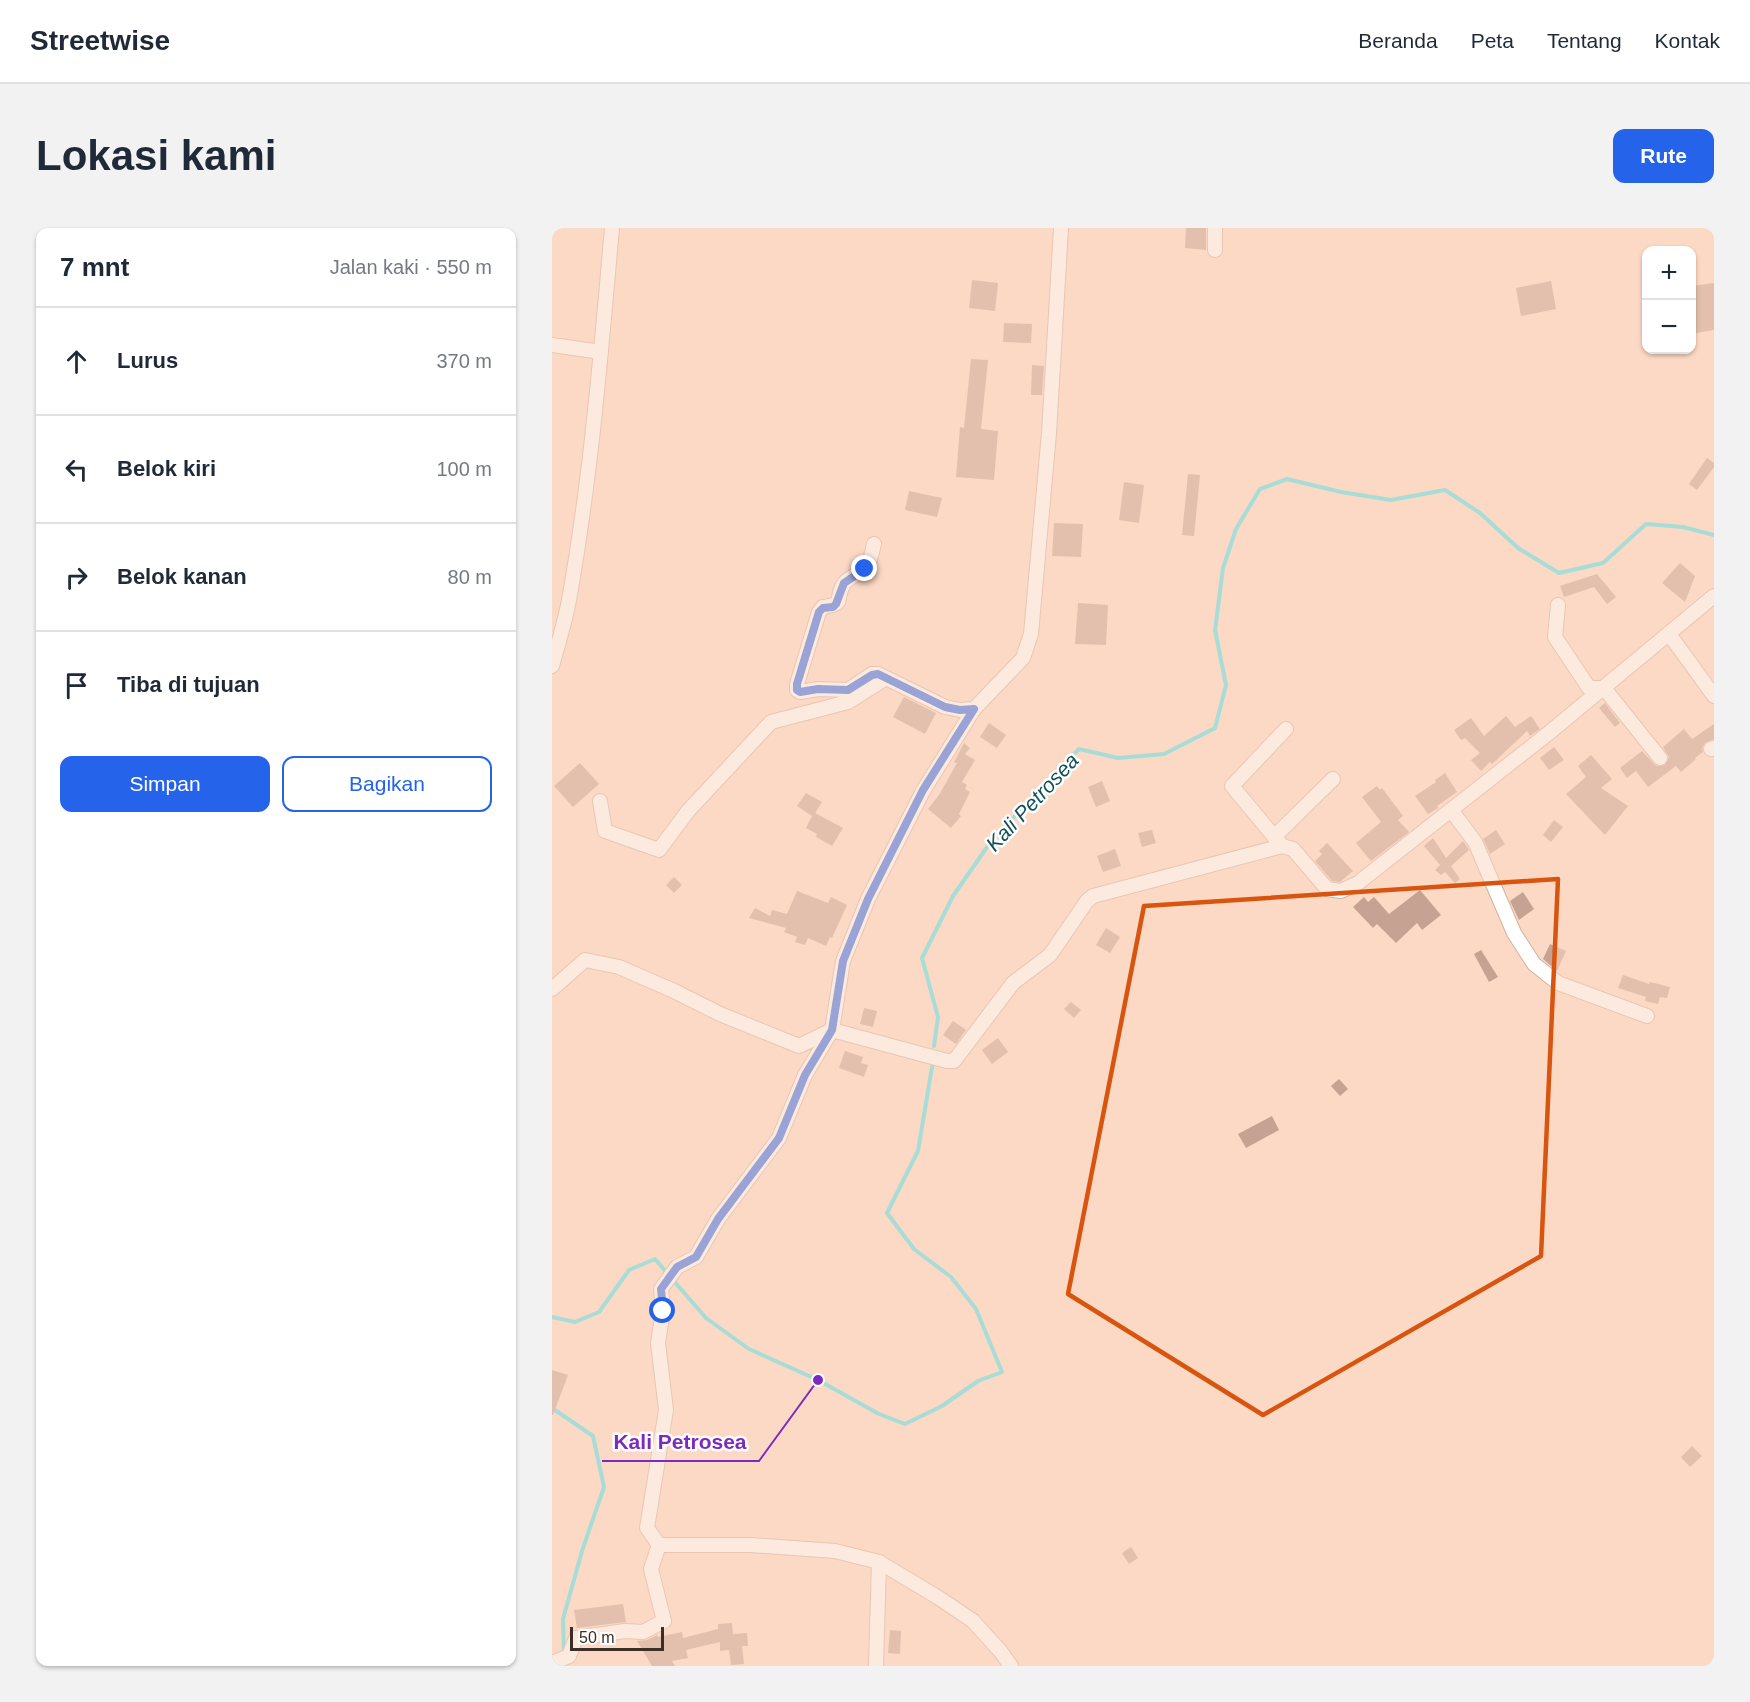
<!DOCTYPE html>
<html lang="id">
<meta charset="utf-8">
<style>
body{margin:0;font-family:Helvetica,sans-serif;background:#f2f2f3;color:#1f2937}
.controls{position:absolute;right:18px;top:18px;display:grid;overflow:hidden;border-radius:12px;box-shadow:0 2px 4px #0004}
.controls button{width:54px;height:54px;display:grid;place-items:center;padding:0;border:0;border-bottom:2px solid #e0e1e3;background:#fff;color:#1f2937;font:30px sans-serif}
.scale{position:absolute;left:18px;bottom:15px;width:94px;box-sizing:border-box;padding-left:6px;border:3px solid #3c2f27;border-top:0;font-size:16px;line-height:21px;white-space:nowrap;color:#3c2f27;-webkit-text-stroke:4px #fff;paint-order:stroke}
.stop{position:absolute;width:18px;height:18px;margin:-14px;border:4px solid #2563eb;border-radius:50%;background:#fff}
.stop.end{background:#2563eb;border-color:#fff;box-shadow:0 2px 6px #0008}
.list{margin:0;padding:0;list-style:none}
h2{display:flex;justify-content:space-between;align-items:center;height:78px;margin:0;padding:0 24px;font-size:26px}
h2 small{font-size:20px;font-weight:400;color:#747a83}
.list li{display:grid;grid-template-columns:39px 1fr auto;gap:18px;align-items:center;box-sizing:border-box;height:108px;padding:0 24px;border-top:2px solid #e0e1e3}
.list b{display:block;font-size:22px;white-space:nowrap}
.list em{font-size:20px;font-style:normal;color:#747a83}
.actions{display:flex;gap:12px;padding:18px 24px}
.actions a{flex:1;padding:14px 0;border:2px solid #2563eb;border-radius:12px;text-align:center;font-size:21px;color:#2563eb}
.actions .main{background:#2563eb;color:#fff}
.icon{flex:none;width:33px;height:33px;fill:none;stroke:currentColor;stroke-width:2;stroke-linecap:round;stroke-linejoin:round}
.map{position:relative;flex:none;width:1162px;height:1438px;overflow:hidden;border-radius:12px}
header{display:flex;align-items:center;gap:36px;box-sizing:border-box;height:84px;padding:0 30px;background:#fff;border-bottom:2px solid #e0e1e3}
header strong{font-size:28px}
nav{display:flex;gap:33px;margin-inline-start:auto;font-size:21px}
.intro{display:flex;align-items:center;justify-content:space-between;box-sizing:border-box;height:144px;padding:0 36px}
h1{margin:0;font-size:42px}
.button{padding:15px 27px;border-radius:12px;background:#2563eb;color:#fff;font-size:21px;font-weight:700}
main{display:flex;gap:36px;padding:0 36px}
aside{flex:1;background:#fff;border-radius:12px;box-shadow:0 2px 4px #0004}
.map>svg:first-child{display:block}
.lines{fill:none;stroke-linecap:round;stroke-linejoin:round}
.stream{stroke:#42e1ee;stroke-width:4}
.building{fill:#c5a292}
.minor-casing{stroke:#d2b19e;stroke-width:16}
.minor{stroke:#fff;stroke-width:14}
.route{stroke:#2563eb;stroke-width:8}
.marked{fill:none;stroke:#d7550f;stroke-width:4.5;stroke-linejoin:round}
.labels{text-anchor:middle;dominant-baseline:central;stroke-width:5;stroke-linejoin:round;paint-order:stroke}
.water-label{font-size:21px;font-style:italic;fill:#0d5157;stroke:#fff}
.leader{fill:none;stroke:#7b2cbf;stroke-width:2}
.callout-dot{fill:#7b2cbf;stroke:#fff;stroke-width:2}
.callout-label{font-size:21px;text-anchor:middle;font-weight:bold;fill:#7b2cbf;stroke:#fff;stroke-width:5;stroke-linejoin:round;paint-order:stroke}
</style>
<header>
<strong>Streetwise</strong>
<nav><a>Beranda</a><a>Peta</a><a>Tentang</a><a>Kontak</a></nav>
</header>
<div class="intro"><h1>Lokasi kami</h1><a class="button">Rute</a></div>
<main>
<aside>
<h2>7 mnt<small>Jalan kaki · 550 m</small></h2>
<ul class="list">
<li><svg class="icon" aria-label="ahead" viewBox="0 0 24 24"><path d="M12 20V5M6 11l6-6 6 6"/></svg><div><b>Lurus</b></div><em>370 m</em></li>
<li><svg class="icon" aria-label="left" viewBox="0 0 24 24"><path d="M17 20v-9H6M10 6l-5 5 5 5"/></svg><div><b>Belok kiri</b></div><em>100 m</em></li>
<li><svg class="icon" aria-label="right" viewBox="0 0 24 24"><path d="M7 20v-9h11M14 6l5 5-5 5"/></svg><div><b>Belok kanan</b></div><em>80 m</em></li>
<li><svg class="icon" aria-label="arrive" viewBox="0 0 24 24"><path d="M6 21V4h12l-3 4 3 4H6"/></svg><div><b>Tiba di tujuan</b></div></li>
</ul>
<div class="actions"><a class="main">Simpan</a><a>Bagikan</a></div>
</aside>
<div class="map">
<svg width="1162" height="1438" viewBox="0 0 1162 1438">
<rect width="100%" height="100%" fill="#fcd9c5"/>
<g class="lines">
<g class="stream">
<path d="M382 818 386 789 370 730 401 668 440 612 527 521 566 530 612 526 663 500 674 457 663 402 671 340 684 301 708 261 735 251 789 264 839 272 893 262 928 285 966 320 1007 345 1051 335 1094 296 1131 299 1162 307"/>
<path d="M121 1052 154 1090 197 1121 266 1152 327 1186 353 1196 390 1178 426 1153 450 1144 424 1081 399 1049 362 1021 335 985 366 923 380 839"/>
<path d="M0 1089 23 1094 47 1084 77 1042 103 1031 116 1046"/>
<path d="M0 1180 41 1208 52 1259 30 1323 11 1391 12 1426"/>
</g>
</g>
<g class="building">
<path d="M634 0H654V22L633 20Z"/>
<path d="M420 52 446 55 443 83 417 80Z"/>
<path d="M999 53 1004 81 969 88 964 60Z"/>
<path d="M1162 55V102L1144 105 1140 74V58Z"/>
<path d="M452 95 480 96 479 115 451 114Z"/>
<path d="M419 131 436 132 429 201 446 203 442 252 404 249 408 199 412 200Z"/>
<path d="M480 137 492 138 490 167H479Z"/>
<path d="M1155 230 1162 235V239L1145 262 1137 256Z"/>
<path d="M636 246 648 247 642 308 630 307Z"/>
<path d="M572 254 592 257 587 295 567 292Z"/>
<path d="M357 263 390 270 385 289 353 282Z"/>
<path d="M502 295 531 296 529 329 500 328Z"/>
<path d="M1128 335 1143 348 1133 374 1110 355Z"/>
<path d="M1045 346 1064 369 1055 376 1042 359 1012 369 1008 358Z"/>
<path d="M526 375 556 377 554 417 523 416Z"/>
<path d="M352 469 384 485 373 506 341 489Z"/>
<path d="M1053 475 1068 495 1063 499 1047 480Z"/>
<path d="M954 488 963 499 979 488 988 501 978 508 975 503 940 536 938 534 929 543 919 532 928 525 913 510 909 512 902 502 919 490 932 508Z"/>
<path d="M437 495 454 507 445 520 428 509Z"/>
<path d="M1162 496V511L1153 515 1150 520 1151 524 1143 530 1144 531 1129 544 1124 538 1096 559 1084 543 1075 550 1068 540 1090 523 1104 538 1113 537 1117 529 1111 519 1132 501 1140 511Z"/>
<path d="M412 515 418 520 413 526 423 532 410 554 415 557 413 561 418 564 407 586 409 588 399 600 376 581 387 567 405 535 402 534Z"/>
<path d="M1002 519 1012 532 997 542 988 530Z"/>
<path d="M1039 527 1060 551 1049 560 1076 578 1053 607 1014 566 1034 549 1026 538Z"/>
<path d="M28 535 47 556 21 579 2 558Z"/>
<path d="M893 545 905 564 885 578 886 580 876 586 863 568 884 554 883 552Z"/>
<path d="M550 553 558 573 544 579 536 559Z"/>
<path d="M825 558 828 562 830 560 851 588 846 592 857 604 819 633 804 615 829 594 810 569Z"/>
<path d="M254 565 270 574 263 585 291 600 280 618 264 609 265 606 254 600 260 588 245 578Z"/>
<path d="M1002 592 1011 599 999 614 991 607Z"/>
<path d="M600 602 604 615 590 619 586 605Z"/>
<path d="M944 602 953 616 938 626 931 611Z"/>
<path d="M881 610 894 630 911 613 917 622 899 638 908 651 903 655 893 644 889 647 883 642 888 637 872 618Z"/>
<path d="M775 615 801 643 788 654 780 653 763 633 770 626 767 623Z"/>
<path d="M563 621 569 638 551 644 545 628Z"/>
<path d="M122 649 130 657 122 665 114 657Z"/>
<path d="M868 662 889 687 870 702 865 695 844 715 825 696 821 700 801 679 812 669 816 674 822 669 837 686Z"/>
<path d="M245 663 276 675 279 669 295 677 280 710 278 709 274 718 256 710 253 717 243 714 245 709 232 704 234 700 197 690 203 680 218 688 220 682 235 686Z"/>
<path d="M971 664 982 681 967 692 958 673Z"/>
<path d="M554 700 568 709 558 725 544 717Z"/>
<path d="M998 716 1014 723 1005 743 991 731Z"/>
<path d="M929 722 946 749 937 754 922 726Z"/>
<path d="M1071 747 1097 756 1098 754 1118 759 1115 770 1108 769 1106 776 1093 773 1094 769 1066 760Z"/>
<path d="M519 774 529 782 522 790 512 781Z"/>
<path d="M312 780 325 783 321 799 308 796Z"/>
<path d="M401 793 414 802 404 816 391 807Z"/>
<path d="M446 810 456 824 440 836 430 822Z"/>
<path d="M293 823 311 829 309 835 316 837 312 849 287 840Z"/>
<path d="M787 851 796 861 788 868 779 858Z"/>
<path d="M720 888 727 902 694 920 686 906Z"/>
<path d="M0 1142 16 1147 1 1187H0Z"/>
<path d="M1140 1218 1150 1228 1138 1239 1129 1229Z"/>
<path d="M579 1319 586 1330 577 1336 570 1325Z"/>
<path d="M71 1376 74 1394 25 1400 22 1382Z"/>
<path d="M180 1395 181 1406 195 1405 196 1418H190L192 1436 179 1437 177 1422 168 1423V1414L134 1422 136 1430 120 1433 123 1438H100L85 1413 95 1412 105 1407 106 1409 130 1404 131 1410 166 1401V1396Z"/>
<path d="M338 1402 349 1403 348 1426 336 1425Z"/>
</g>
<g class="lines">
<defs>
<g id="minor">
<path d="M663 0V22"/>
<path d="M0 117 49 124"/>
<path d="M322 316C320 323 319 334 314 339 308 347 295 349 291 357 282 373 295 375 271 379L267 384 245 456V462L248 464 266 461 296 462 320 446H326L393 479 408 482 422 481 471 430 479 406 497 205 509 0"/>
<path d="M1006 377 1003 409 1037 460H1052L1108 530"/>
<path d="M1117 406 1162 468"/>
<path d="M0 438C6 416 13 394 17 372 39 249 49 124 60 0"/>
<path d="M1159 521 1162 520"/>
<path d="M48 573 53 603 107 622 136 583 219 494 296 474 334 450"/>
<path d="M899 582 923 614 962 705 982 736 1006 755 1095 788"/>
<path d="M722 609 781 551"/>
<path d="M730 618 680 558 734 501"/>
<path d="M0 761 33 732 67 739 122 763 168 786 247 818 280 802 395 833H402L461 755 498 727 535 673 541 668 730 618 741 621 775 661 789 663 806 655 998 504 1162 368"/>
<path d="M107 1317 95 1300 114 1182 106 1115 111 1083 109 1061 125 1039 144 1029 166 991 227 910 253 847 280 802 291 733 316 671 371 563 422 481"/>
<path d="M0 1435 17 1428 24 1410 73 1403 91 1404 112 1393 99 1341 107 1317H198L283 1323 327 1334 387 1370 421 1393 449 1424 459 1438"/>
<path d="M324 1438 327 1334"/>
</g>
</defs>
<use href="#minor" class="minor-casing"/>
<use href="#minor" class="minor"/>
</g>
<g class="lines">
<path class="route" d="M111 1083 109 1061 125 1039 144 1029 166 991 227 910 253 847 280 802 291 733 316 671 371 562 422 481 408 482 393 479 326 446 320 447 296 462 266 461 248 464 245 462V456L267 384 271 380 281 379 284 376 292 355 313 341"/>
</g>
<path d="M0 0H1162V1438H0ZM1006 651 989 1028 711 1187 516 1066 592 678Z" fill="#fcd9c5" fill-opacity=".55" fill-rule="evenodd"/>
<path class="marked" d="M1006 651 989 1028 711 1187 516 1066 592 678Z"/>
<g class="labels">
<g class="water-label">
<text transform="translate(480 574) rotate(-47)">Kali Petrosea</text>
</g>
</g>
<path class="leader" d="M266 1152L207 1233H50"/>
<circle class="callout-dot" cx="266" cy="1152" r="6"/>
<g class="callout-label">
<text x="128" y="1221">Kali Petrosea</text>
</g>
</svg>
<div class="controls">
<button>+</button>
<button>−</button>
</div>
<div class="scale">50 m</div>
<div class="stop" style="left:111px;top:1083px"></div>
<div class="stop end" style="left:313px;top:341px"></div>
</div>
</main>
